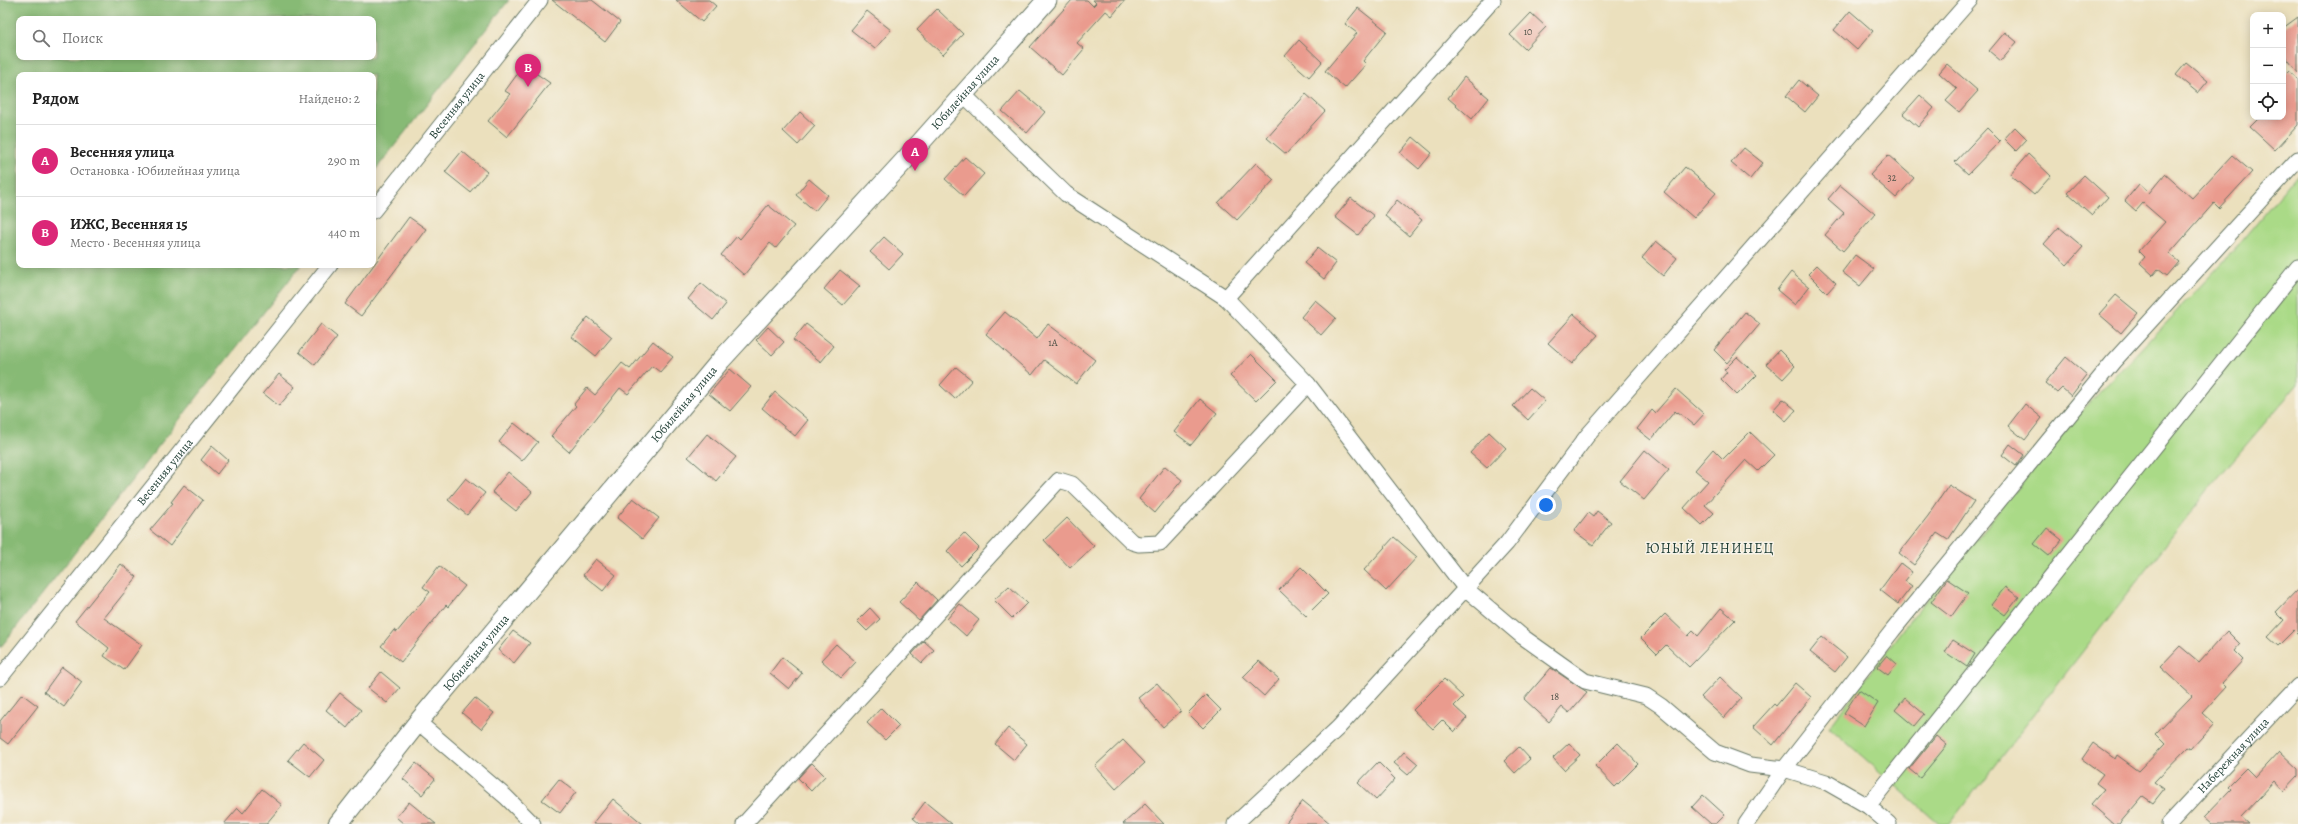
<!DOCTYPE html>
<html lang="ru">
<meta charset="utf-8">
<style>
body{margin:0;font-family:Alegreya,serif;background:#f6f6f6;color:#222}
.controls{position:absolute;right:12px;top:12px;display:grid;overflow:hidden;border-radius:8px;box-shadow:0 2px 10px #0003}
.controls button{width:36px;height:36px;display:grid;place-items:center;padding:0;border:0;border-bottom:1px solid #e0e0e0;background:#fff;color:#222;font:20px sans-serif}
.you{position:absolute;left:1546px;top:505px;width:14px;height:14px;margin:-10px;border:3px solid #fff;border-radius:50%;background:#1a73e8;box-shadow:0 0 0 6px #1a73e833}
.badge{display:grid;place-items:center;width:26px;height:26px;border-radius:50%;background:#db2777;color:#fff;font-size:13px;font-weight:700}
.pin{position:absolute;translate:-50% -33px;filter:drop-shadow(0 1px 2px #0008)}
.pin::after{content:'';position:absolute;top:21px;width:14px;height:12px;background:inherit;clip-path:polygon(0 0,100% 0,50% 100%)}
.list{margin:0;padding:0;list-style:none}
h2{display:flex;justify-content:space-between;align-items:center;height:52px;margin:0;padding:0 16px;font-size:17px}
h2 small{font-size:13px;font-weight:400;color:#767676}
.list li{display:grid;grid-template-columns:26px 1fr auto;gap:12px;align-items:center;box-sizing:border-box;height:72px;padding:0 16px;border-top:1px solid #e0e0e0}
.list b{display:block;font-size:15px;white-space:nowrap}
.list p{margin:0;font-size:13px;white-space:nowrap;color:#767676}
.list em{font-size:13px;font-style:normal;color:#767676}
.icon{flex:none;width:22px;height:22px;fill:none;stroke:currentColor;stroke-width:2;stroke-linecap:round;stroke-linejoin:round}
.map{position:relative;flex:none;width:2298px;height:824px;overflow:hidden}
.search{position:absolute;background:#fff;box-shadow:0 2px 10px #0003;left:16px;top:16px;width:360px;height:44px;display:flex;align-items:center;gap:10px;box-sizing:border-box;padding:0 14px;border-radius:8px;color:#767676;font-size:15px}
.panel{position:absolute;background:#fff;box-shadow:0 2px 10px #0003;left:16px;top:72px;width:360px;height:196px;border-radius:8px}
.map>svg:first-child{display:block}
.green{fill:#aada87;stroke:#648c5e}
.forest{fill:#87ba74;stroke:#537c54;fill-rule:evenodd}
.building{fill:#ea9b8e}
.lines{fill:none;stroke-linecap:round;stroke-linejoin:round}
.minor-casing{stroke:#667664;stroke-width:17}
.tertiary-casing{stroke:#667664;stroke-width:21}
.minor{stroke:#fff;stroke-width:15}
.tertiary{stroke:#fff;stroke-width:19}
.labels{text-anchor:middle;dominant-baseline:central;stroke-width:3;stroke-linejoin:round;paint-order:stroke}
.number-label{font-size:10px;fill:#52544a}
.street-label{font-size:12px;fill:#1f3d34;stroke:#f7f3e8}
.quarter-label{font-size:14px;letter-spacing:1px;fill:#1f3d34;stroke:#f7f3e8}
</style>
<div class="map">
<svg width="2298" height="824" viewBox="0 0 2298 824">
<rect width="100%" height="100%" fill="#f7f3e8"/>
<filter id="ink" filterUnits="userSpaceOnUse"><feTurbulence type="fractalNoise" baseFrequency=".025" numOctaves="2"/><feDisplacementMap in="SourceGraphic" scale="8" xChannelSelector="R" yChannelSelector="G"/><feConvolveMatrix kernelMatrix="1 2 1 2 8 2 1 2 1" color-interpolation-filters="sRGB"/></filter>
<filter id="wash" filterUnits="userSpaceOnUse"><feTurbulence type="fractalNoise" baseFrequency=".012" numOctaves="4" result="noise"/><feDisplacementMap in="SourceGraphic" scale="16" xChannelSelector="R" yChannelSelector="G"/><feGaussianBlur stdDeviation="0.9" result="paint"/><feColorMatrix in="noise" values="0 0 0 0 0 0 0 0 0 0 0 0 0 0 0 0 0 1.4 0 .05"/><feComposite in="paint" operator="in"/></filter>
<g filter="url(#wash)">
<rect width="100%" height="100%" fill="#ebe0bd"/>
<path class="green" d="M2298 173V384L2211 486 1949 824H1939L1829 727 1905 626 2080 413 2227 258Z"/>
<path class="forest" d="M0 0H509L373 173V75H19V265H301L0 648ZM19 19H373V57H19Z"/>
<g id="blocks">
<g class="building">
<path d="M552 0H592L620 22 605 42Z"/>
<path d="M676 0H709L716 6 702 22Z"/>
<path d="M1072 0H1087L1093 6 1096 3 1093 0H1125L1112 16 1106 11 1077 43 1084 49 1062 75 1030 47Z"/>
<path d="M1358 8 1387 31 1363 61 1366 64 1345 88 1325 71 1357 33 1345 24Z"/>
<path d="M937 9 963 34 943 55 917 30Z"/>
<path d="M867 11 891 30 875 49 851 30Z"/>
<path d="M1850 11 1873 31 1857 50 1834 30Z"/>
<path d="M1531 13 1546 27 1525 49 1510 35Z"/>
<path d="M2298 17V73L2283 53V28Z"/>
<path d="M2005 32 2017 42 2001 61 1989 51Z"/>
<path d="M1299 40 1322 62 1309 77 1285 56Z"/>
<path d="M2186 63 2208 81 2198 93 2176 75Z"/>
<path d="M1947 64 1978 91 1959 112 1946 101 1957 89 1939 73Z"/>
<path d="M524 65 550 83 507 137 488 121 510 94 505 91Z"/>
<path d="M2289 71 2298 79V125L2275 150 2250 127 2260 117H2283V77Z"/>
<path d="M1464 77 1489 98 1472 119 1448 98Z"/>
<path d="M1799 80 1818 96 1805 112 1786 96Z"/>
<path d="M1020 91 1045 112 1027 133 1002 111Z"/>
<path d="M1306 94 1325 111 1286 154 1267 138Z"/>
<path d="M1920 95 1934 108 1918 127 1903 114Z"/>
<path d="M800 112 815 126 798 145 783 131Z"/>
<path d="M2015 127 2027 139 2016 151 2004 139Z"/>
<path d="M1987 128 2000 141 1968 174 1955 162Z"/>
<path d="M1413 137 1432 153 1419 169 1400 153Z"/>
<path d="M1744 148 1763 163 1750 179 1731 163Z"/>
<path d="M462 151 487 172 470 192 445 172Z"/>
<path d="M2028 154 2051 176 2034 195 2010 175Z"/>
<path d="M1888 155 1914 178 1896 198 1870 175Z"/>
<path d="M2232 155 2252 172 2219 208 2214 203 2169 254 2179 262 2167 276 2158 269 2153 275 2140 263 2145 257 2139 251 2165 222 2143 203 2136 211 2125 201 2139 184 2149 193 2165 174 2192 198Z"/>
<path d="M965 157 984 174 964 196 945 179Z"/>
<path d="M1256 163 1274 180 1237 220 1218 203Z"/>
<path d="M1685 167 1716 193 1694 218 1664 192Z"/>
<path d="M2084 175 2108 197 2092 215 2067 193Z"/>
<path d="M809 179 828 195 815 211 796 195Z"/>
<path d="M1840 185 1875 214 1843 251 1825 235 1844 213 1828 199Z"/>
<path d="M1351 198 1374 216 1358 235 1335 217Z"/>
<path d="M1397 200 1422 220 1409 236 1385 216Z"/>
<path d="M768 205 794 226 776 248 770 243 744 275 721 255 737 236 740 239Z"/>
<path d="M409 217 426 229 361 316 345 304Z"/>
<path d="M2059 227 2083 247 2067 265 2044 244Z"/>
<path d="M884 237 903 254 889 269 870 252Z"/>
<path d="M1656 241 1677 258 1663 276 1642 258Z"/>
<path d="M1317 248 1336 263 1324 279 1304 263Z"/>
<path d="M1855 255 1874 269 1860 286 1842 272Z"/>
<path d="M1817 265 1836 283 1827 293 1808 274Z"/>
<path d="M840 270 860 286 843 305 824 289Z"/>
<path d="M1791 272 1809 287 1795 305 1777 290Z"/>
<path d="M701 283 726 304 713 320 688 299Z"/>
<path d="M2116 295 2138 313 2121 333 2099 314Z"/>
<path d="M1315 300 1336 318 1321 335 1301 317Z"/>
<path d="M1005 312 1037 339 1048 324 1095 360 1076 384 1044 360 1032 375 986 334Z"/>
<path d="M1745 312 1760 324 1727 363 1714 350Z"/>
<path d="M1574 314 1598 335 1572 364 1548 343Z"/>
<path d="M588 317 612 337 596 356 572 337Z"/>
<path d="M321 324 337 337 315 365 299 352Z"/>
<path d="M806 324 834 346 821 362 793 340Z"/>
<path d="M768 327 784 342 772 355 756 340Z"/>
<path d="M653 341 673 357 660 372 652 366 628 394 620 388 569 452 551 436 576 406 574 404 587 388 595 395 622 363 630 369Z"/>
<path d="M1779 350 1795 366 1783 379 1766 364Z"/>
<path d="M1251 354 1277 380 1256 401 1230 376Z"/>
<path d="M1737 357 1757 375 1737 395 1721 379 1727 372 1724 370Z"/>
<path d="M2066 357 2087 375 2071 396 2062 388 2057 393 2045 383Z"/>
<path d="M956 367 972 380 955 399 940 385Z"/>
<path d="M730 369 751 387 730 411 709 394Z"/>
<path d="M279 374 295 387 279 406 263 393Z"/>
<path d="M1530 388 1545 401 1528 420 1513 406Z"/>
<path d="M1676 389 1704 414 1694 425 1678 412 1677 413 1675 411 1651 440 1637 429 1652 410 1655 413Z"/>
<path d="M775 392 808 420 795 436 762 408Z"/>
<path d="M1200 399 1217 413 1191 445 1174 432Z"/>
<path d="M1783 399 1796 410 1786 421 1773 410Z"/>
<path d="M2025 404 2042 418 2025 440 2008 426Z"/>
<path d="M514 423 538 442 522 461 499 442Z"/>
<path d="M1489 432 1506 448 1487 468 1470 453Z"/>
<path d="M1750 432 1774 455 1758 471 1746 460 1705 505 1714 513 1702 525 1684 508 1708 481 1695 470 1713 449 1723 459Z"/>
<path d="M707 434 736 457 716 481 688 457Z"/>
<path d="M2010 444 2024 455 2016 466 2002 455Z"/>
<path d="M212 446 228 460 217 474 201 460Z"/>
<path d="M1645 450 1669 470 1644 500 1620 481Z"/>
<path d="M1165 466 1182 480 1155 513 1139 499Z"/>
<path d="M508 472 532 492 516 511 492 492Z"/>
<path d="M466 478 485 493 467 515 448 500Z"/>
<path d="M184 485 203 500 170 546 150 530 173 503 171 502Z"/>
<path d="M1949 485 1974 501 1948 540 1937 533 1914 565 1899 553 1928 516Z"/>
<path d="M633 498 659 518 642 539 617 518Z"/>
<path d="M1597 511 1611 522 1593 545 1574 531 1588 513 1593 517Z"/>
<path d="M1067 518 1094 546 1070 568 1044 540Z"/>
<path d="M2047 528 2062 540 2049 556 2034 544Z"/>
<path d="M964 533 979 548 961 566 947 551Z"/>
<path d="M1394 537 1417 557 1386 591 1364 570Z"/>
<path d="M596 559 616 575 603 591 583 575Z"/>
<path d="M1900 563 1912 572 1905 581 1912 586 1898 604 1880 590Z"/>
<path d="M121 564 137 577 104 618 142 645 124 670 104 656 109 648 75 621Z"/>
<path d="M439 566 465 586 448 607 446 605 401 662 381 646 394 630 397 632 430 592 423 587Z"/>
<path d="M1301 567 1328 594 1306 616 1279 590Z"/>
<path d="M1947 579 1968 593 1951 617 1931 602Z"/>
<path d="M918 582 937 600 919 620 899 602Z"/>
<path d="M1009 586 1027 603 1012 618 994 600Z"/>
<path d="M2005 587 2019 597 2005 615 1991 605Z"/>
<path d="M2298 589V634L2294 630 2278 646 2268 637 2284 620 2276 612Z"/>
<path d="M960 604 979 620 966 636 947 619Z"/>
<path d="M870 608 880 619 867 631 857 621Z"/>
<path d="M1721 608 1735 620 1689 667 1666 645 1657 654 1641 638 1665 614 1688 636 1693 631 1698 636Z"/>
<path d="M513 631 530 643 514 663 498 650Z"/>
<path d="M2227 631 2240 644 2234 651 2243 660 2222 683 2226 687 2202 713 2214 724 2191 749 2188 747 2154 782 2164 789 2153 803 2143 796 2119 824H2114L2091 804 2104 789 2096 783 2103 774 2082 759 2093 743 2115 759 2117 755 2139 771 2165 744 2155 734 2192 696 2160 667 2180 646 2199 662Z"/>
<path d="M1822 637 1847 657 1835 672 1810 652Z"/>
<path d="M1953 640 1975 654 1967 667 1945 652Z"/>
<path d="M924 641 934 650 922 663 912 654Z"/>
<path d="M836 644 856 662 841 678 821 660Z"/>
<path d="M1887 655 1897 664 1888 675 1877 667Z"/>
<path d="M782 657 802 673 789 689 770 673Z"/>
<path d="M1259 661 1279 679 1264 696 1243 677Z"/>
<path d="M62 667 82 682 64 707 44 692Z"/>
<path d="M1551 668 1587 692 1569 713 1562 707 1549 722 1524 699Z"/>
<path d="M381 672 400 688 387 703 368 688Z"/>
<path d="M1720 677 1742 698 1724 718 1701 697Z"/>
<path d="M1444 679 1463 697 1454 706 1467 718 1454 732 1442 720 1433 729 1413 710Z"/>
<path d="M1157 683 1181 711 1163 727 1138 698Z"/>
<path d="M1795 683 1811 697 1773 745 1753 727 1774 704 1776 706Z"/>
<path d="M1859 690 1878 703 1864 726 1844 713Z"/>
<path d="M340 693 361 710 347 728 326 710Z"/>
<path d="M22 694 38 706 8 744 0 738V721Z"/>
<path d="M1206 695 1221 710 1203 728 1188 713Z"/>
<path d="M475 698 494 713 481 729 462 713Z"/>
<path d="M1905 698 1924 714 1914 726 1895 710Z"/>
<path d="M881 708 899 726 885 740 867 723Z"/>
<path d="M1008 728 1027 744 1014 760 995 744Z"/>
<path d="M1936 736 1947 745 1920 778 1909 769Z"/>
<path d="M1123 740 1145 763 1116 789 1095 766Z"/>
<path d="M303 742 324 760 310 777 288 760Z"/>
<path d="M1569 743 1580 755 1564 770 1553 758Z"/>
<path d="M1618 743 1638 764 1615 787 1595 766Z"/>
<path d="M1519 747 1530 759 1515 773 1504 761Z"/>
<path d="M2279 751 2298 769V776L2284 791 2275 781 2241 817 2249 824H2212L2204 817 2231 789 2228 786 2246 768 2255 777Z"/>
<path d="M1404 752 1418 764 1408 775 1394 763Z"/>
<path d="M1378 762 1395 779 1376 800 1358 783Z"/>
<path d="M416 763 435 779 422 795 403 779Z"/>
<path d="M812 763 825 776 811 791 798 778Z"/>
<path d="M559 779 576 792 560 813 542 800Z"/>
<path d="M262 789 282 805 266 824H224L238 808 243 813Z"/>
<path d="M1703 795 1725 815 1716 824H1711L1692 807Z"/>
<path d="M613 799 643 824H593Z"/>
<path d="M1303 801 1331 824H1285Z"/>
<path d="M409 802 436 824H404L396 817Z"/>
<path d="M925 802 952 824H920L913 818Z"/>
<path d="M1145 804 1164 824H1123Z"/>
</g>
</g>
</g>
<g filter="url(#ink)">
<use href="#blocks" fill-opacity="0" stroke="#667664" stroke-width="1"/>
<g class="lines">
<defs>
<g id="minor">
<path d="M963 94 1066 194 1226 298 1308 384 1465 588 1523 637 1585 681 1646 696 1661 706 1715 752 1750 765 1784 769 1826 782 1868 806 1889 824"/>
<path id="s1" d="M373 211 540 0"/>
<path d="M1226 298 1493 0"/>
<path id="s2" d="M0 678 330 265"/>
<path d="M418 722 506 797 533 824"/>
<path d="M1868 806 2298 267"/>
<path d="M744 824 1059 480 1072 484 1132 542 1139 544 1160 543 1308 384"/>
<path d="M1235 824 1338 728 1507 543 1587 436 1970 0"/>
<path d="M1746 824 1784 769 1893 630 2113 362 2298 159"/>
<path id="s3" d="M2169 824 2298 686"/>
</g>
<g id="tertiary">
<path id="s4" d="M338 824 418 722 721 360 905 160 1047 0"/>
</g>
</defs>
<use href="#minor" class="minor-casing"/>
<use href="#tertiary" class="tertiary-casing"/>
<use href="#minor" class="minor"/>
<use href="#tertiary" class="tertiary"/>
</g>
</g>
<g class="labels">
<g class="number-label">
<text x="1528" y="31">10</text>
<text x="1892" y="177">32</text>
<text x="1053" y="342">1А</text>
<text x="1555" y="696">18</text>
</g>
<g class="street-label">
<text stroke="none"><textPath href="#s4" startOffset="964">Юбилейная улица</textPath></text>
<text stroke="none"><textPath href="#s1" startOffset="135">Весенняя улица</textPath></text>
<text stroke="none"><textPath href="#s4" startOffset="544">Юбилейная улица</textPath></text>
<text stroke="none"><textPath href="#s2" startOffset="264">Весенняя улица</textPath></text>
<text stroke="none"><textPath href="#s4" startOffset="220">Юбилейная улица</textPath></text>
<text stroke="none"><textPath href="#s3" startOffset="94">Набережная улица</textPath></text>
</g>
<g class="quarter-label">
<text x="1710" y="548">ЮНЫЙ ЛЕНИНЕЦ</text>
</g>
</g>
</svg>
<div class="controls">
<button>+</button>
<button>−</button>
<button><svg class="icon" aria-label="locate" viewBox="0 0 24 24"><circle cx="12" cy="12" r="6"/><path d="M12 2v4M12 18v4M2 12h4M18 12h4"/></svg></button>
</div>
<div class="you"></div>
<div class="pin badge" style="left:915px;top:171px">A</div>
<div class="pin badge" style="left:528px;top:87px">B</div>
<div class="search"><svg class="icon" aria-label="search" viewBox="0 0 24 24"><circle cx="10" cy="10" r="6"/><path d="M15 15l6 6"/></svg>Поиск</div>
<section class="panel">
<h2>Рядом<small>Найдено: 2</small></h2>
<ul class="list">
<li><span class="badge">A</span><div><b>Весенняя улица</b><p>Остановка · Юбилейная улица</p></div><em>290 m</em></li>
<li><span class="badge">B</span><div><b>ИЖС, Весенняя 15</b><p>Место · Весенняя улица</p></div><em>440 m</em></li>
</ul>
</section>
</div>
